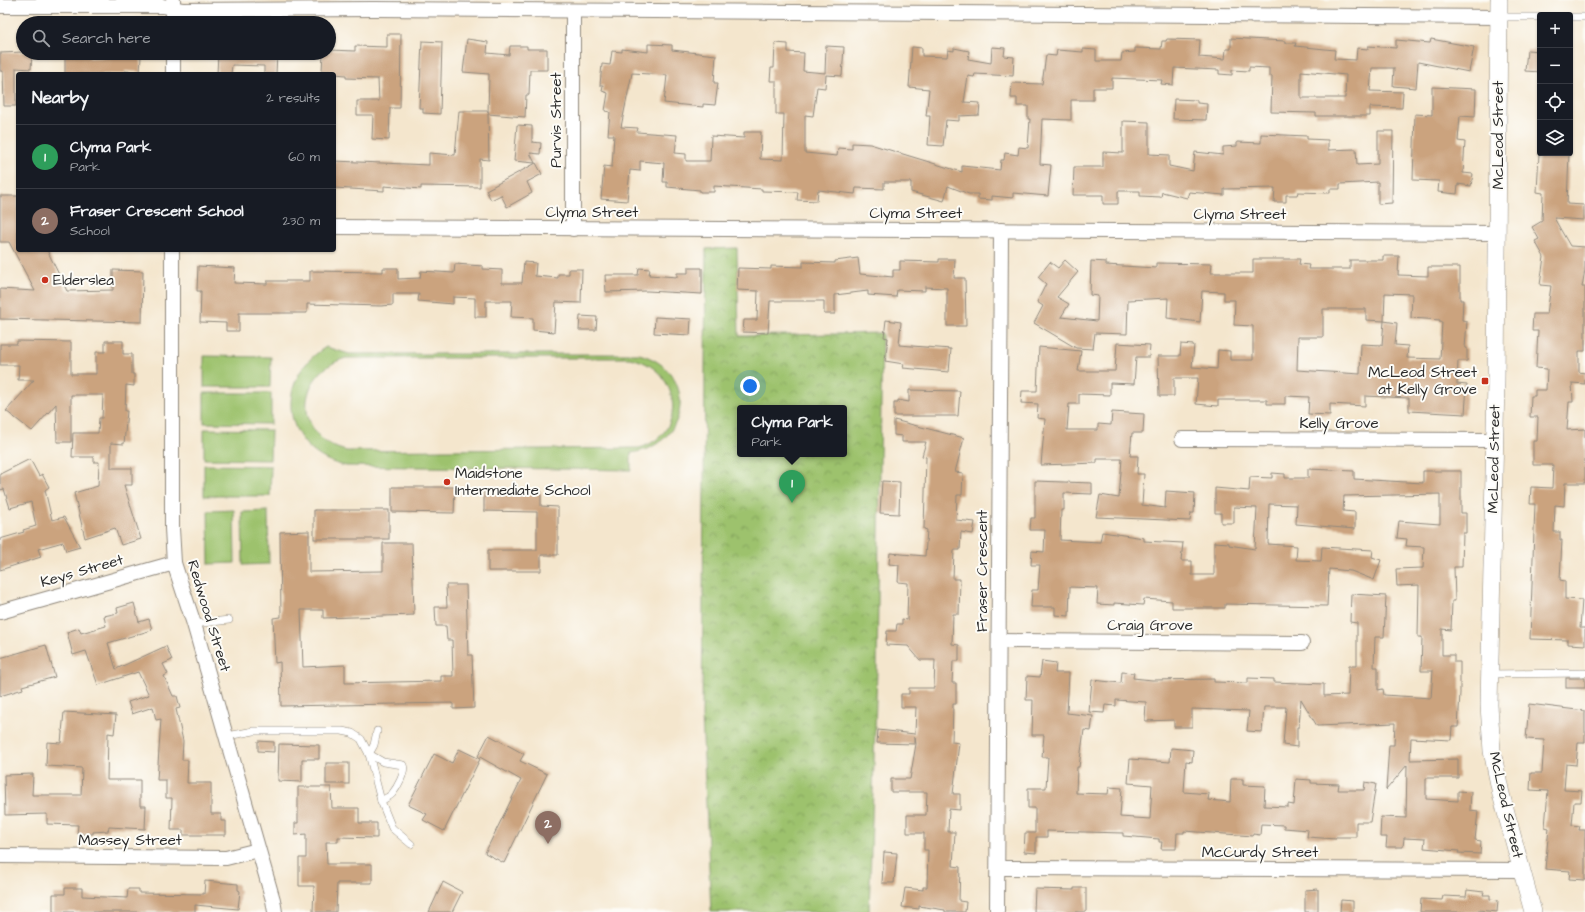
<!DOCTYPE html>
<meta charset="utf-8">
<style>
body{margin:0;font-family:"Architects Daughter",sans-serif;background:#242831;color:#f1f3f6}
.controls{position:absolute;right:12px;top:12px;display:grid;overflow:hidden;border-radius:4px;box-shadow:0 1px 3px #0004}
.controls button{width:36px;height:36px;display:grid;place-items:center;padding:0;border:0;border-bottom:1px solid #363941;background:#171b24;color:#f1f3f6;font:20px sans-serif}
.you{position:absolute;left:750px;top:386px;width:14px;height:14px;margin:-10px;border:3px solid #fff;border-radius:50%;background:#1a73e8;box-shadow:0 0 0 6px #1a73e833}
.badge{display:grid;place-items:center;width:26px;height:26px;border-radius:50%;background:#c8321e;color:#fff;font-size:13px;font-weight:700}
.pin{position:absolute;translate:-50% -33px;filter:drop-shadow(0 1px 2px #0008)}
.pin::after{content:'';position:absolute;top:21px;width:14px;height:12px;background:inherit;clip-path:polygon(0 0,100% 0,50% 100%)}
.popup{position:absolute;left:737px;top:405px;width:110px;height:52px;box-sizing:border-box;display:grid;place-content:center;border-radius:4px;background:#171b24;filter:drop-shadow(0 1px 3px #0005);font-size:13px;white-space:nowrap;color:#9ea1a6}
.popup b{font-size:15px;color:#f1f3f6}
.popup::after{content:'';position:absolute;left:50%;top:100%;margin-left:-8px;border:8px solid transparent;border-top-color:#171b24}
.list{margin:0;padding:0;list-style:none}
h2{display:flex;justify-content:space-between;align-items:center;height:52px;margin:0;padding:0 16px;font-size:17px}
h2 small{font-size:13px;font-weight:400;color:#9ea1a6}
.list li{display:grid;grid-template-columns:26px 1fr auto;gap:12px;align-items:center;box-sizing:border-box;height:64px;padding:0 16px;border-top:1px solid #363941}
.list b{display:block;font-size:15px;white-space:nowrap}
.list p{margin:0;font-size:13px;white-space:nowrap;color:#9ea1a6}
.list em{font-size:13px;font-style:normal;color:#9ea1a6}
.icon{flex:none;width:22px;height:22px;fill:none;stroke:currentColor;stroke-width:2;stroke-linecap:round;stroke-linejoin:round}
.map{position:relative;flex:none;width:1585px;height:912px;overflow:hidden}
.search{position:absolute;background:#171b24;box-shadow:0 1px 3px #0004;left:16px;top:16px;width:320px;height:44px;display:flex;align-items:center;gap:10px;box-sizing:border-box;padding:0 14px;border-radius:22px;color:#9ea1a6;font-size:15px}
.panel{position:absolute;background:#171b24;box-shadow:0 1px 3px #0004;left:16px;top:72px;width:320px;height:180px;border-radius:4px}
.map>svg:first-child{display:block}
.park{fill:url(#park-crowns);stroke:#64764c;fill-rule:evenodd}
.pitch{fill:#9dc26d;stroke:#64764c;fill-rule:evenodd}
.building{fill:#cba37e;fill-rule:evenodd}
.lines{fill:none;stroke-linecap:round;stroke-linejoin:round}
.service-casing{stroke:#90887c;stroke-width:8}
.minor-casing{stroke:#90887c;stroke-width:16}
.tertiary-casing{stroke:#90887c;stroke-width:18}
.service{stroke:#fff;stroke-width:7}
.minor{stroke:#fff;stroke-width:14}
.tertiary{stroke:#fff;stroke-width:17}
.poi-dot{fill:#c8321e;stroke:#fdfcf7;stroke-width:1.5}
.labels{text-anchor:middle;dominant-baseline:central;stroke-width:4;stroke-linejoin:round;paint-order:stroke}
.street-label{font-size:15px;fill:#2b2b2b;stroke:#fdfcf7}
.poi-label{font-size:15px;fill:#2b2b2b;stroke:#fdfcf7;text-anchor:start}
</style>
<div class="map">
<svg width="1585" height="912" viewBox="0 0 1585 912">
<defs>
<pattern id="park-crowns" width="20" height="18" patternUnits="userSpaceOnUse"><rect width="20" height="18" fill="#9dc26d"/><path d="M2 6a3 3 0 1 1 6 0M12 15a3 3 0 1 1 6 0" fill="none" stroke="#809e5a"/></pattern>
</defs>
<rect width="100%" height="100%" fill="#fdfcf7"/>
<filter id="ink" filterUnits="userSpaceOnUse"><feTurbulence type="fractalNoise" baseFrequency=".025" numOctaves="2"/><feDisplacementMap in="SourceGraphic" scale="8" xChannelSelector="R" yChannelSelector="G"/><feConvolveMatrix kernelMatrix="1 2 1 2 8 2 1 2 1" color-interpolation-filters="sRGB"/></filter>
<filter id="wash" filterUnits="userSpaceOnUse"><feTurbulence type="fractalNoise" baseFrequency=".012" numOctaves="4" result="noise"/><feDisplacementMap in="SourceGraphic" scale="16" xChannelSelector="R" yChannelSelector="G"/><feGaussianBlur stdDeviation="0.9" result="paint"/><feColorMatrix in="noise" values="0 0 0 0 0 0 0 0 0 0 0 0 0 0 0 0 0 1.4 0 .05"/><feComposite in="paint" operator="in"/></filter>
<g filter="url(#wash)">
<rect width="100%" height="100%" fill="#f4e6cd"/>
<path class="park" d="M737 248 739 336 882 333 877 670 869 912H711L702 716 706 249ZM740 408H844V454H740Z"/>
<g class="pitch">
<path d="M326 347 349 354H639C699 370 691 445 631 453V470L346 466C283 454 271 380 326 347ZM346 358H629C680 366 690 434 639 448L347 451C293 439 294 373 346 358Z"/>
<path d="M204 356 271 357 270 387H204Z"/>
<path d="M204 393H271V424L204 423Z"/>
<path d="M204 429 271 430 270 460 204 459Z"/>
<path d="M204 465 271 466 270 496H204Z"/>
<path d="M234 510 235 563 209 564 208 511Z"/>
<path d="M268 511 269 564 243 565 242 512Z"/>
</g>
<g id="blocks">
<g class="building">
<path d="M387 34H401L400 108H390L389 140 372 139 373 115H357V101H379L378 79 346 78V75L335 74V71H322L323 53H329V50L355 51V46L387 47Z"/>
<path d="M1231 38 1285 41V43H1296L1295 46 1335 50 1334 59 1356 60 1357 48 1368 49V46L1396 48V40L1430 43 1431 39 1474 47 1469 72 1418 62 1416 88 1393 86 1394 68H1372L1370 91 1403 92 1402 108 1370 107V116H1316V113L1271 112 1272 76H1269V68L1249 67V71L1232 70V75L1219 74V70L1174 68 1173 85 1161 84 1162 80 1112 78V88H1093V100H1071V120L1042 119 1040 164 1051 165 1048 196 1013 193V198L992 196V200L978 199V194H969L948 186 944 201 911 192V182H884V189L856 188 855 194 818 190 817 201 797 200 798 192 762 191V189L714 186V192H700V190L667 187V182H663L664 163 640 161V171L630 170 627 201 601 199 604 166 612 167 614 135H608L610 112 605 111 608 93 602 91 603 85H600L602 64 610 65 612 51 622 52V49L648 52V44L672 45V50L716 55 714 83H718L715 105 703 104V107L664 103 667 75 632 73 621 127 638 128 637 132 677 135 675 153 686 154V161H710L711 136 744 138V132H761L760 159 783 160 784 114H776V81H770L771 68H774L775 43 788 44V52L804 53 803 71 825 73 826 46 844 47 842 76 826 75 825 88 817 87 813 116 805 115V153L837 156 838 148 852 149V143L870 144 962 172V166L1000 170 1001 160H1004L1005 153 1018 155 1019 147 1028 148 1030 119H1028V106H1017V98H1011L1012 83 1042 84 1046 55 1056 56 1057 50 1083 52V49L1096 50V61H1121L1122 53 1135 52V48L1161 49 1162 41H1166L1167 39 1200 40 1199 57 1225 59 1226 49H1231ZM1301 71 1346 75 1345 98H1301Z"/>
<path d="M467 39 488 42 487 53 509 55 510 46H527V49H547V70H530L529 95H526L525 117 488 114 489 160 480 159V187L421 186V189L384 186V191L334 188V161L429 165V153L455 155 459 111H488V113L489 74 463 72Z"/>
<path d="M422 41 442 42 440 114 423 113V108H419Z"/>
<path d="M912 47 922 48V56L947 57 948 50 954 51V48L969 51 968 59 991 63 992 47 1005 48 1004 56 1014 57 1013 76 975 74 974 77 968 76 964 102 980 103 979 115 959 116V121L946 120 943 146 928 145 930 116H926L929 89 909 87Z"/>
<path d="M1527 50 1540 51V72L1525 71Z"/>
<path d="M23 52 32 53 31 69 16 68V106H4L3 71H0V53Z"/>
<path d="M65 53H89V58L111 57V53H134V56L141 57 140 72 125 71V74H65Z"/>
<path d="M218 53H277L276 74H264V66L232 65 231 74H217Z"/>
<path d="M1432 87 1476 89 1475 117 1460 116 1458 141 1465 142 1463 173 1473 174 1471 186 1458 184 1457 194 1438 192 1439 181 1413 180 1415 114 1432 115Z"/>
<path d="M1174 99 1197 100V103L1207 104 1206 120 1173 119Z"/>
<path d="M1123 121 1149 122V154L1169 155V166L1193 171 1195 152 1223 155V147L1237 146V142L1261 143V134L1307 136V139L1328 140V150L1356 149 1357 165 1378 164V131H1393L1392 203 1378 204V182L1340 184V189H1330V193L1298 192 1297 195H1286V202H1274L1275 188 1224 189V195L1189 192 1187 198 1162 192 1161 197 1140 196V191H1118V204H1103V195H1073L1074 167H1103V152L1123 153Z"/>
<path d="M517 125 532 126V142L541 143 540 154 530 153 535 163 514 161Z"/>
<path d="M1539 153H1569L1567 204 1584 205V220L1554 218 1570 246 1585 247V270L1582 287H1585V351H1579V372L1585 373V384L1572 383 1573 402H1569L1567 430 1585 429V483H1565L1564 506 1555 505 1554 532H1560V540H1562L1560 580 1565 581V599L1582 600 1580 628H1585V645L1568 644V640L1530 639 1535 504H1530L1531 487 1552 488 1553 465H1533V441H1537L1538 417H1530L1531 396H1535V390H1546L1547 369 1536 368 1538 331H1532L1533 314H1547L1551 286 1540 285 1544 257 1535 241 1539 239 1532 227 1542 221 1543 193 1537 192Z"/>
<path d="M536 163 542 174 527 182 532 193 507 207 501 195 491 200 486 190Z"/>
<path d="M0 196H18V250H47L67 291 113 290V270L143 271 142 322 0 319V289L35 291 9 242H0Z"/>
<path d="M1383 256H1399L1398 275 1428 276V267H1460V300H1463L1462 320 1467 321 1465 348H1467V361H1458L1457 384 1467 385 1465 414 1409 411V398L1365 396V406L1330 404V415L1308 414 1309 397 1285 396V404H1267V400H1218V406L1196 404 1198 378H1174V396H1159L1158 356H1180L1181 344 1194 345 1192 367 1217 369 1218 350 1230 351V360H1253V326L1234 325 1235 300H1224V292L1202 291 1200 322 1167 318 1168 298 1128 300 1127 334 1095 333 1093 349 1076 348 1034 323 1043 306 1037 302 1046 284 1038 277 1050 262 1058 268 1065 260 1078 272 1057 297 1069 304 1061 317 1097 321 1098 296 1090 295 1091 261 1106 262V265L1156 268V263L1212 264 1211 273H1253V259H1300L1299 264 1309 265 1308 269H1350V260H1383ZM1385 293 1412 294 1411 318 1440 320V322H1442L1440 359 1407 358 1408 346 1395 345 1397 323 1384 321 1382 345 1361 344 1360 374 1297 370 1298 337H1323V309H1366V320L1384 321Z"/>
<path d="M858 258 860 274 893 277V270H900V261L939 262V259H955L954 278H965L966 326H947V288L925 287V291L897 290 896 297 868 295V291L835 295V314H824V301H770L768 333 743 332 744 320H757L758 291 737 290 738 268 771 269V266L803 267V262L835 263V261Z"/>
<path d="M524 262 536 263 535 276 558 278V274H569V269H582L581 303 556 302 554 332 533 330V318L511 317 512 301H486V317H475V298L453 297V304L418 301 419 294H393V305L381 306 307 304V313H239V331H226V323L200 322 201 291H197L198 266 235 268 234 283 267 284V281H310V271L383 272V268H398V279L420 278 421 271 454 273 455 264 483 266V269L502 270V283H522Z"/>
<path d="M639 268 650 269 649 275 677 277V273H688V268H702V294L647 291 606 292 605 275H638Z"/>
<path d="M580 316 597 317 596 330H579Z"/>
<path d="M655 317 691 319 690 335 654 333Z"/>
<path d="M886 320 901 322 899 345 951 349 949 372 903 368 904 364 885 361 888 338 884 337Z"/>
<path d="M17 341 71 342V374H96V352H105V341H123V354H132V374H134V386L126 385 125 411H127L124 444 111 443V468H132V485H124L141 539 121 545 115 528 85 538 74 493 98 486 99 462H94V457H72L73 433H98L99 418H102L103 395H71V442H57L56 404 32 431 6 411 34 380H18L19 365H0V344H17Z"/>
<path d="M1117 343 1150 345 1149 357H1136L1134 384 1110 383V395L1079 394V404H1069L1067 430H1098V424L1111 425 1112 412 1144 414 1143 433H1132L1130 456H1138L1137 474H1144L1142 505 1165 508 1166 491 1195 493 1194 513H1191L1190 521 1096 517 1100 495 1119 498 1122 459H1097V463L1041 465 1045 419 1037 418 1038 404 1021 403 1022 391H1037L1039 347 1081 351 1078 371H1115Z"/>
<path d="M909 390 960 391 958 416H894V403H898V400L909 402Z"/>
<path d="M894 420 964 438 955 472 963 473 962 495H957L956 520 975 522 973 534 961 532 960 550H954L953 579H960L959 614H953L952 644 959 645V661H953L952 683H956V704H953L952 742 959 743 953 794H960V810L949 809 948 832H955L953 866 960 867 959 901 966 902 965 912H945V910L919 906V909L902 907 905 888 923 890V887H927L928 850H924V833H907V815H926L927 792H891V779H910L916 744 915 737V744L877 743 878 730 915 734 916 707H901V694H909V688H934L935 660H920L908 646 886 645 887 631H896L897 624H902V619L907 620 908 583 898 582 899 565 889 564 890 553 925 556 927 530 924 529 926 457 922 456 926 442H902V436L894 435Z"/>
<path d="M30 459 39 476 42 474 49 487 45 490 52 520 64 517 80 547 66 551 63 542 38 549 41 557 0 570V539L24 532 23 530 36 526 31 502 10 508 4 489 0 490V474Z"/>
<path d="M1308 469 1354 471V479L1423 483V471H1461V513H1466V533H1463L1462 567H1454L1455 601H1452L1451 630 1442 629V655H1454V662H1460V693L1458 727H1452L1451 740 1411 738 1410 760 1458 759V778H1426V799L1458 801V791L1471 792 1470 810 1478 811 1475 840 1481 841 1480 854 1458 853 1459 851 1424 848 1425 839 1404 838 1403 847H1386L1387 837H1380L1381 817 1406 818 1407 765 1386 790 1389 745H1394L1395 723 1317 726 1301 699 1299 727H1297V747L1283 745 1286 707H1264L1262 732 1247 731 1249 711 1192 709V727H1174V720L1145 721 1146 702 1116 700V706L1105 705 1104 713 1089 712 1092 680 1121 683 1122 672 1134 673 1133 678 1152 680 1214 679V682L1248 683V678L1274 679V682L1324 684V696L1348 695 1349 666H1357V623L1350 622 1351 594 1386 596 1384 637H1375L1374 667H1378V690L1383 689 1384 695 1431 698 1433 671H1421L1422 637H1418L1419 585 1397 586 1396 569 1423 568 1424 547 1406 546 1407 539 1397 538 1399 521 1440 524V494L1344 496 1343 511 1355 512V529L1296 524 1297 505 1269 504 1268 544 1297 546 1296 560 1321 561 1322 547 1373 550 1372 557 1381 560 1374 580 1351 571 1329 569 1327 606 1225 604V608H1172V601L1144 599 1143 605 1114 603V605L1097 604 1098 588 1070 587 1069 616 1055 615V607H1031L1032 590H1038L1040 565H1031L1032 551 1044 552 1045 530H1030L1031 518H1035V481L1092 483V494L1064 493V510H1061L1060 540 1100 542 1102 532 1144 538V541L1183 543 1181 561H1192V575H1214V542L1229 543V545L1255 549 1257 508 1234 507V523H1221V513H1215V488L1249 491 1250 477 1272 478V473L1285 474V478H1308Z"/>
<path d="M882 481 900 482 899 514 880 513Z"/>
<path d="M392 487H455L454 513 392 512Z"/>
<path d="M541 491V506L558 507V555H541V571H488V550H537V512L484 511V492Z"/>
<rect x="314" y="510" width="75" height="29"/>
<path d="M309 531V572L383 571V543H412L414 615 323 618V610H301L303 667 345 665V683L441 681V676H453L452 640H447L446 626H436L435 607H447L446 585H466L468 655H472L474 708 453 709V703L281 706 280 662 275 663 273 618 281 617 280 532Z"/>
<path d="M134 603 139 622 149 619 152 630 108 643 116 669 166 646 172 660 163 664 168 674 164 676 173 696H177L180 708 176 709 183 741 182 760H188L187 783H211V814H221V821H226V835H183V830H171L172 798H166V780H157L161 719 156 720 153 707 132 714 128 702 149 695 138 672 98 685 86 651 73 655 67 632 79 628 81 633 106 626 104 616 118 613 117 608Z"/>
<path d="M46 645 55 677 22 686 23 689 0 696V658Z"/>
<path d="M1042 661 1056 663 1055 673H1069L1067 713 1093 716 1091 731 1084 730 1079 767H1077L1076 793 1108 794 1109 787 1122 788 1120 817 1150 819 1152 785 1128 783 1130 759 1170 762 1171 748 1193 750 1192 762 1186 761 1184 792 1209 794 1208 800 1230 802 1231 779H1243V785L1265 786 1264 806 1288 807V804L1294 805 1296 779 1311 780V783L1339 784 1338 790H1364L1365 782 1376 784 1370 822H1356V837H1336V839L1307 837 1308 830 1284 828V825L1261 824 1260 835 1253 834V836L1184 831V833H1177L1176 849H1161L1162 842H1159V839L1123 836V833L1047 831V837H1036V853L1024 852 1025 833H1035V808H1028V788H1046L1048 757H1042L1044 735H1032L1033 700H1026L1027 676 1040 677Z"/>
<rect x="1566" y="678" width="19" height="10"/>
<path d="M1529 704 1585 711V743H1578L1576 765 1566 764 1564 790 1582 791 1581 802H1574L1572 825 1580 826 1579 830H1585V880L1569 879 1570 871 1545 869 1549 828 1545 827 1548 791 1530 790 1531 773H1542L1544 740 1526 739Z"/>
<path d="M64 712 116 715 114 734 108 733 107 780H140V806H146L145 829 109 827 108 831 93 832V834H77L78 825 47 824V814L5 815 4 775 33 774 32 795H81L82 768 46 766 47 742 61 743Z"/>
<path d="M489 735 524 754 520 761 547 774 504 863 485 853 521 780 478 756Z"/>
<path d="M258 741 274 742V752L258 751Z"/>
<path d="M279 744 319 745V759H302V782L278 781Z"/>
<path d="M459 749 480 759 444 831 423 820 427 814 408 805 434 754 452 763Z"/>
<rect x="326" y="763" width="23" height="21"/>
<path d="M298 787H331L332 808H359V823H377V838L338 837V842H326L327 864H372V883H337L336 912H313L314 886H299V858H306V834L295 835V823H298Z"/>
<path d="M884 852 897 853 894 883H882Z"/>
<path d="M205 881 238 884V890L240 891 238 909 195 905V912H53V894H65V888H82V896L127 898 128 889H139V893L204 894Z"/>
<path d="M443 882 462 892 452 912H429Z"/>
<path d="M1074 888H1086V912H1034L1035 889 1074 890Z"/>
<path d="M1318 889V912H1305V890Z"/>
<path d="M1467 890 1484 892 1483 895H1490V899L1498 900 1497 912 1478 910V912H1420L1421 899 1442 900 1443 896 1466 897Z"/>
<path d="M1341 900 1353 901V912H1340Z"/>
</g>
</g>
</g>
<g filter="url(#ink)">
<use href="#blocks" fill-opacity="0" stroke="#90887c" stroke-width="1"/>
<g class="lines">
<defs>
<g id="service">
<path d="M1499 17H1540"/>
<path d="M1570 17H1585"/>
<path d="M194 624 229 620"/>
<path d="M1490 674 1585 673"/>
<path d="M227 736 254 731H342L352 733 361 739 369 754 381 801 392 828 411 844"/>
<path d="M369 754 383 762 403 765C406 772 397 788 392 794 389 797 384 799 381 801"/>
<path d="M369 754 374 745 377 731"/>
</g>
<g id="minor">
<path d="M0 6H163L183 10 374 9 1499 17"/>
<path d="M173 23V0"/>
<path d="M173 74V53"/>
<path d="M334 227 1498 233"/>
<path d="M573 229V11"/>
<path d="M172 250V528L174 563 194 624 273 900 275 912"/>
<path d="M1182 439 1495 440"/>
<path d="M0 612 174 563"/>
<path d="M999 641 1302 643"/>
<path d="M0 856 226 858 258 850"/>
<path d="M998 868 1522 870"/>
<path d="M997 912 1001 230"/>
</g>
<path id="tertiary" d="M1499 0 1496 382 1489 705 1492 751 1501 794 1533 912"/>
</defs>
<use href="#service" class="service-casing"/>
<use href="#minor" class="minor-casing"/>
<use href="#tertiary" class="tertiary-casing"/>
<use href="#service" class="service"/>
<use href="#minor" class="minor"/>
<use href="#tertiary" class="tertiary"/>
</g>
</g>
<g class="poi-dot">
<circle cx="45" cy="280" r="4"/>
<rect x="1481" y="377" width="8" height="8" rx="2"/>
<circle cx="447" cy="482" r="4"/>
</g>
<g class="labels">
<g class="street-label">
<text transform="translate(556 120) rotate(-90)">Purvis Street</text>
<text transform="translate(1498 135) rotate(-90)">McLeod Street</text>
<text x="592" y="212">Clyma Street</text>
<text x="916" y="213">Clyma Street</text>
<text x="1240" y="214">Clyma Street</text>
<text x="1339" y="423">Kelly Grove</text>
<text transform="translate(1494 459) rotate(-89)">McLeod Street</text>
<text transform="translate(82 571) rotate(-16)">Keys Street</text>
<text transform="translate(982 571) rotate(-90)">Fraser Crescent</text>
<text transform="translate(209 616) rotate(73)">Redwood Street</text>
<text x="1150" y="625">Craig Grove</text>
<text transform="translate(1506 805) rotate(77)">McLeod Street</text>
<text x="130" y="840">Massey Street</text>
<text x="1260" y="852">McCurdy Street</text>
</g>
<g class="poi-label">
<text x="53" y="280">Elderslea</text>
<text x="1477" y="372" text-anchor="end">McLeod Street<tspan x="1477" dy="17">at Kelly Grove</tspan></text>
<text x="455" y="473">Maidstone<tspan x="455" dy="17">Intermediate School</tspan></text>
</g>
</g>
</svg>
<div class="controls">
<button>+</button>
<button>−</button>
<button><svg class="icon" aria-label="locate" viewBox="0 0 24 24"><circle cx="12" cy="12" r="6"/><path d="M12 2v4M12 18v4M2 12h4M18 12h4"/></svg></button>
<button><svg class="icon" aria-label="layers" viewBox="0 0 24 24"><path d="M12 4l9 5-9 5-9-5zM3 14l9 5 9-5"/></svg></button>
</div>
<div class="you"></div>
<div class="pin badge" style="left:792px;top:503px;background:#2e9e5b">1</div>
<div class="popup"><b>Clyma Park</b>Park</div>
<div class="pin badge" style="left:548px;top:844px;background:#8d6e63">2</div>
<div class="search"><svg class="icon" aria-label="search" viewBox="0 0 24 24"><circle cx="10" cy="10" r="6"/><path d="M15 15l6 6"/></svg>Search here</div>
<section class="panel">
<h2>Nearby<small>2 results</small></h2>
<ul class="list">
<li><span class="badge" style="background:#2e9e5b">1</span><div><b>Clyma Park</b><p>Park</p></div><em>60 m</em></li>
<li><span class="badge" style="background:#8d6e63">2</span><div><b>Fraser Crescent School</b><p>School</p></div><em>230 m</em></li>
</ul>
</section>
</div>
